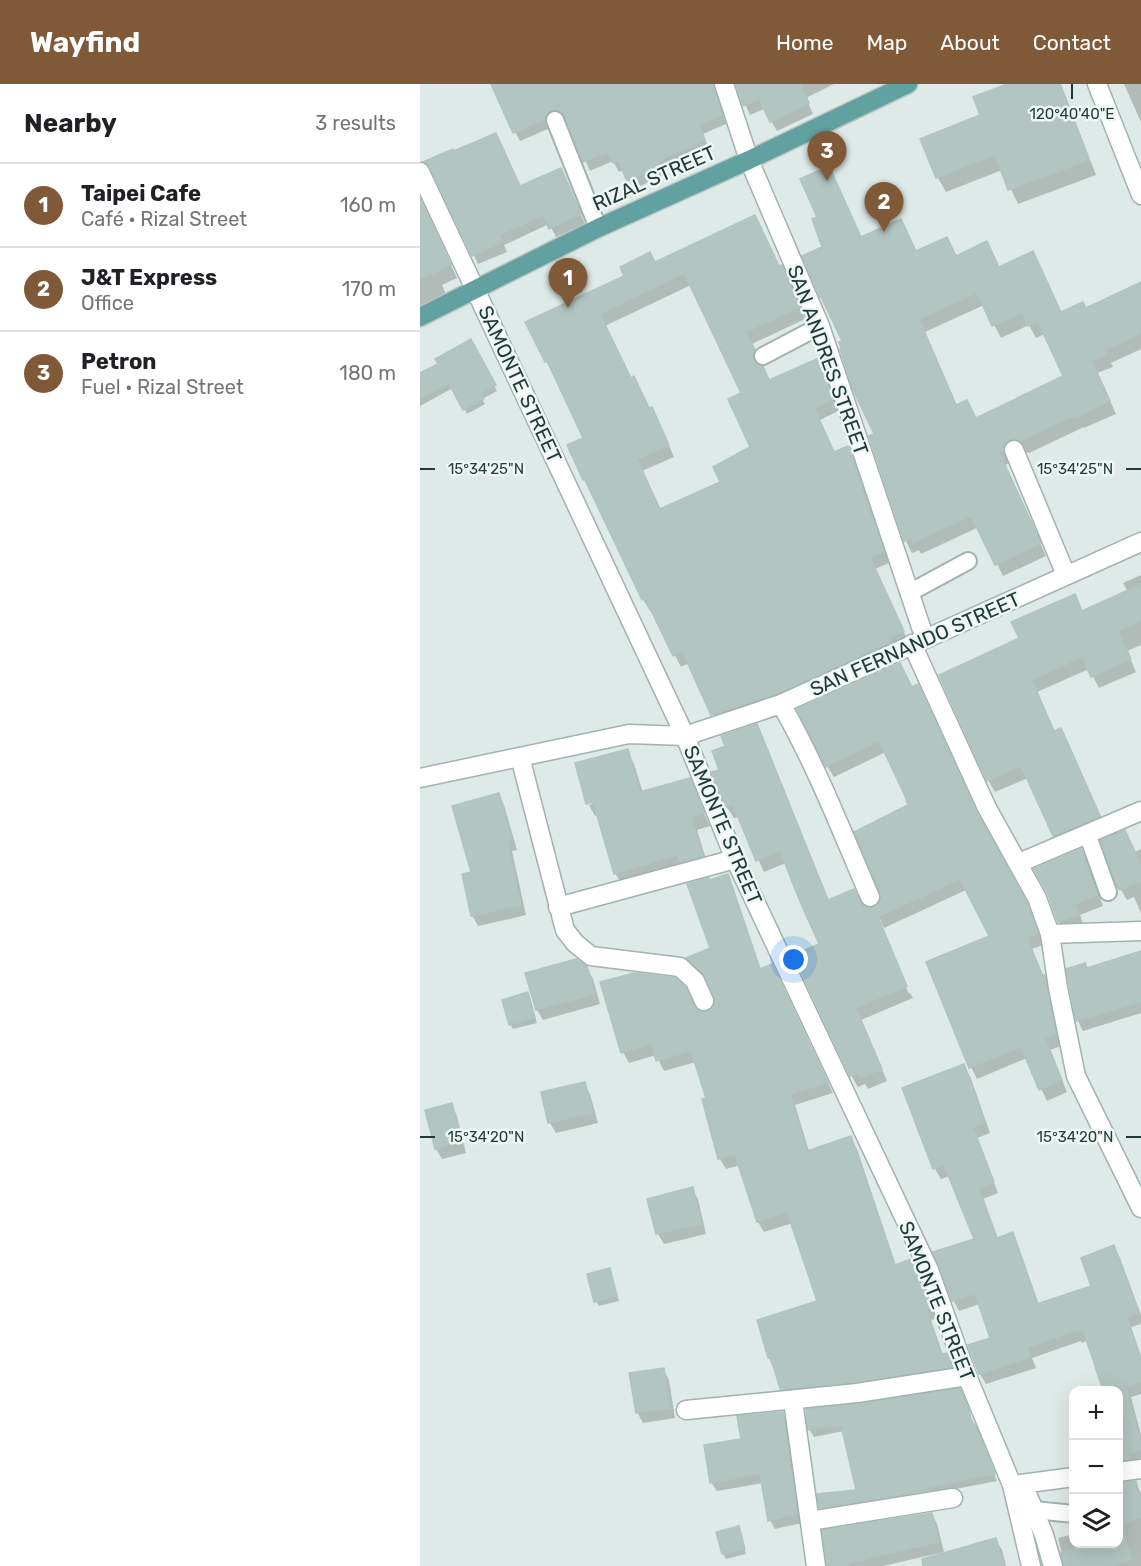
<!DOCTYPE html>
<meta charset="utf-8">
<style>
body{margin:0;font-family:Rubik,sans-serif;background:#f6f6f6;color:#202124}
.controls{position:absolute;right:18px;bottom:18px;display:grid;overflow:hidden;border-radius:12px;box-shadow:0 6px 24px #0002}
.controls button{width:54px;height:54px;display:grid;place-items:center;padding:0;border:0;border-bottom:2px solid #e0e0e0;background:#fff;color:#202124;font:30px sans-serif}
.you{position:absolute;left:374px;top:876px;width:21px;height:21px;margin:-15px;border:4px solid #fff;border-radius:50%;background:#1a73e8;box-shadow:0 0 0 9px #1a73e833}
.badge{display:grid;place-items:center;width:39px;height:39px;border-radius:50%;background:#805a38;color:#fff;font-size:20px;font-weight:700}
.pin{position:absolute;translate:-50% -50px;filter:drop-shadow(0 2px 3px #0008)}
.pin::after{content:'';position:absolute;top:32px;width:21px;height:18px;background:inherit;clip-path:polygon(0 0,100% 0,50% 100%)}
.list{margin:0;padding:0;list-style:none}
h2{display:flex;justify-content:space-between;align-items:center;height:78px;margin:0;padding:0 24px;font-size:26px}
h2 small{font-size:20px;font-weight:400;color:#757577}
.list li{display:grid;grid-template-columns:39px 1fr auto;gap:18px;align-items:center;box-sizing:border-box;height:84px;padding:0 24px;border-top:2px solid #e0e0e0}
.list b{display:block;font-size:22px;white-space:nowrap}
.list p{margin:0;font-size:20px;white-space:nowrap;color:#757577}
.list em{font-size:20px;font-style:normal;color:#757577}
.icon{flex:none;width:33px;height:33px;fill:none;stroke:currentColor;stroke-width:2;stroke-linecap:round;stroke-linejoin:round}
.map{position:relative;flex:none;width:721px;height:1482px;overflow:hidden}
header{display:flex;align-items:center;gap:36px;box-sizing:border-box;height:84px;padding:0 30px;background:#805a38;color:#fff}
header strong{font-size:28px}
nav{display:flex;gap:33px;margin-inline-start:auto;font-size:21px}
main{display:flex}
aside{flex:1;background:#fff}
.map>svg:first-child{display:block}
.shadow{fill:#0003;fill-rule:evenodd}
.building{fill:#b3c5c1;stroke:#b0c4c0;stroke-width:1.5;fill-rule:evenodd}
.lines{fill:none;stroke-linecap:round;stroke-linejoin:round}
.lane-casing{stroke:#a1b2af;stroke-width:20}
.street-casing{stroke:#a1b2af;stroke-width:21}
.primary-casing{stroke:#bcc4c4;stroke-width:21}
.lane{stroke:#fff;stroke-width:16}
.street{stroke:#fff;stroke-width:18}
.primary{stroke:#61a1a0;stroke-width:18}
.ticks{fill:none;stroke:#1f3a39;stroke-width:2}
.labels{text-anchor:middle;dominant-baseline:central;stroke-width:5;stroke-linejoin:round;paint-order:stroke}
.street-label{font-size:20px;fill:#1f3a39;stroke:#eef7f4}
.ticks-label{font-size:15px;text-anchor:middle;fill:#1f3a39;stroke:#eef7f4;stroke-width:5;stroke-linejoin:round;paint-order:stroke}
</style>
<header>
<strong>Wayfind</strong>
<nav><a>Home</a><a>Map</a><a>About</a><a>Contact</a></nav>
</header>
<main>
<aside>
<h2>Nearby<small>3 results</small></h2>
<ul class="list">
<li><span class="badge">1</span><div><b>Taipei Cafe</b><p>Café · Rizal Street</p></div><em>160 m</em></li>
<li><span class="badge">2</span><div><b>J&amp;T Express</b><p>Office</p></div><em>170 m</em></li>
<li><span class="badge">3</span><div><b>Petron</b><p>Fuel · Rizal Street</p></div><em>180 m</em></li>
</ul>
</aside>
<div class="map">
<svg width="721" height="1482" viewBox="0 0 721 1482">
<rect width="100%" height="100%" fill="#deeae7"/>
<g class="shadow">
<path d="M78 0H288L293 4 298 12 306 40 283 50 289 65 242 86 244 91 214 105 204 86 199 88 193 77 170 87 149 39 143 34 136 35 130 44 100 57 95 48Z"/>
<path d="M316 0H414L386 14 393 30 357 47 344 25 330 31Z"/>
<path d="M591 0H641L676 91 598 120 582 86 526 108 518 94 502 56 562 32Z"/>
<path d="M704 0H721V38Z"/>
<path d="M81 60 101 103 141 86 165 140 136 153 129 140 84 161 87 168 58 180 16 91 5 78Z"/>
<path d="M408 84 442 154 481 137 496 168 536 173 579 184 613 169 641 229 666 226 721 200V265L691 279 693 283 677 289 696 330 664 344V343L609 369 604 367 591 372 589 379 585 381 626 472 583 492 559 443 501 470 499 466 492 469 486 457 451 353 456 351 424 258 404 164 399 134ZM564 221 581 254 609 241 616 254 625 250 645 292 556 335 537 322 505 248Z"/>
<path d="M0 115 37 194 22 201 28 215 0 228Z"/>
<path d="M235 180 359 184 368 195 385 235 332 260 341 278 339 283 350 298 398 276 405 288 418 327 400 336 415 369 428 364 434 375 469 479 455 485 489 559 299 642 269 579 261 583 232 526 230 527 223 515 165 396V355L134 288 133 289 126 277ZM271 201 323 310 332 364 302 399 240 426 222 387 254 373 238 336 211 295 185 242Z"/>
<path d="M50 257 77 307 62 315 65 320 47 330 33 304 0 322V291L20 281Z"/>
<path d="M721 491V561L707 567 716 588 679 604 669 585 617 608 635 648 641 646 648 658 686 744 641 764 608 694 575 708 568 696 600 555 654 512 663 528 708 508 703 499Z"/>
<path d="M492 604 563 742 613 832 623 861 612 865 624 893 631 904 641 962 630 966 647 1008 627 1017 607 974 557 995 551 983 571 853 546 806 464 844 460 835H457L489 910 490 909 493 914 441 936 467 997 448 1005 445 1000 438 1003 431 991 401 861 366 779 344 788 319 733 314 734 307 723 301 687 307 663 336 642 343 653 409 817 448 826 456 824 463 815 490 722 466 668 414 693 407 682Z"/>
<path d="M207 667 214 680 223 709 269 696 290 742 277 746 289 785 269 791 265 784 203 802 195 789 178 731 175 732 169 721 180 717 179 714 169 718V721L156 680Z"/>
<path d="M78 710 84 721 97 766 92 767 106 831 58 842 52 831 53 789Z"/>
<path d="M705 748 715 768 721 765V829L714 813 707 816 699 802Z"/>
<path d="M661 767 667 777 683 822 660 831 664 842 645 848 639 838 629 810Z"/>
<path d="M307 792 313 803 341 886 357 892 413 1009 375 1021 389 1067 431 1054 437 1065 476 1182 491 1177 497 1188 516 1235 511 1236 523 1271 526 1270 537 1294 367 1316 349 1274 399 1218 373 1139 344 1148 338 1138 320 1081 306 1085 300 1075 284 1016 288 1015 276 978 244 987 236 971 209 979 203 968 277 927 282 930 289 929 295 924 296 912 289 898 274 885 268 874 291 864 290 798Z"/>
<path d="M721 869V929L663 947 658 937 648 886 667 885Z"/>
<path d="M166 883 173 895 180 920 123 936 117 926Z"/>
<path d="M110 915 117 939 93 945 90 940Z"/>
<path d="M544 982 550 992 570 1049 557 1054 578 1109 563 1115 578 1155 592 1150 598 1161 619 1221 673 1203 694 1163 700 1174 721 1231V1240L711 1243 721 1272V1310L711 1313 721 1351V1380L698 1389V1306H685L668 1256 662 1259 661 1257 612 1274 616 1284 566 1300 560 1290 550 1262 572 1255 560 1220 539 1227 533 1216 556 1156 530 1092 521 1095 515 1085 484 1004Z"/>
<path d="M164 1000 170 1010 178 1039 136 1049 130 1039Z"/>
<path d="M31 1021 37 1032 46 1069 22 1075 16 1065Z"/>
<path d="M272 1105 278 1115 286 1150 244 1160 238 1150 229 1116Z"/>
<path d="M190 1186 199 1217 179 1222 176 1217Z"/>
<path d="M243 1285 249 1296 255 1334 223 1339 217 1328Z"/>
<path d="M543 1313 577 1397 405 1430 401 1424 438 1408 424 1347 394 1353 390 1346 387 1327Z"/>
<path d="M362 1329 368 1338 382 1439 355 1445 350 1436 343 1399 297 1407 291 1398 322 1356Z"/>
<path d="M715 1399 721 1409V1482H645L638 1454 654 1450V1460H698V1400Z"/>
<path d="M512 1430 517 1440 524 1468 463 1482H408Z"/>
<path d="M318 1444 326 1470 306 1475 303 1470Z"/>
<path d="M576 1456 582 1466 586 1482H539Z"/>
</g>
<g class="building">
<path d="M71 0H293L302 31 279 41 285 56 238 77 240 82 207 97 198 77 193 79 187 68 163 78 145 32 137 26 131 27 125 35 93 49Z"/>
<path d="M316 0H380L389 19 350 38 339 15 323 22Z"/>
<path d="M587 0H640L669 76 588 106 575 71 516 94 500 55 560 31 553 13Z"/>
<path d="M76 49 100 102 141 84 161 130 129 145 123 131 80 151 83 158 52 172 10 83 3 78 33 65 34 67Z"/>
<path d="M409 82 441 153 481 135 496 167 527 153 536 172 567 157 579 183 613 167 641 228 663 218 666 224 721 198V250L685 266 687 270 672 277 690 317 656 333 655 331 601 357 596 355 589 356 585 360 583 366 579 368 621 459 575 481 551 432 492 459 491 455 484 457 449 352 454 350 433 306 420 265 421 264 419 258 422 257 401 213H400L382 172 402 163 392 135 397 133 380 95ZM557 209 572 242 602 229 608 242 618 238 643 292 556 334 547 316 536 321 499 235Z"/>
<path d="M0 114 31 181 0 195Z"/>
<path d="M335 131 359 182 362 181 380 223 326 248 335 266 333 271 334 276 337 280 343 282 349 296 399 274 413 315 394 324 414 368 428 362 464 467 450 473 484 547 468 554 471 558 357 610 291 631 262 567 253 572 225 514 222 516 165 396H163L147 361 163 354 127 277 125 278 105 238 204 192 200 183 230 168 235 178ZM264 189 321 309 308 315 330 363 293 383 300 398 240 425 217 375 249 361 232 323 229 324 214 292 211 294 180 230Z"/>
<path d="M51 255 76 301 61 309 64 315 43 326 29 300 0 315V289L18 280 15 275Z"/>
<path d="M721 500V537L698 547 711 575 671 593 662 573 612 596 634 647 641 644 680 732 633 752 601 682 567 697 519 591 599 554 591 538 655 510 662 527Z"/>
<path d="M480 579 492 603 498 600 557 729 607 819 618 849 607 853 622 892 625 891 636 950 625 954 642 996 619 1006 601 963 549 984 506 878 569 852 540 795 458 833 487 902 436 924 462 985 440 994 438 990 430 992 373 871 399 860 381 820 360 767 336 777 313 721 306 723 292 688 299 686 292 667 305 662 301 652 337 640 408 816 434 805 443 822 448 824 455 823 461 815 460 809 434 748 488 721 485 712 459 657 406 683 377 625Z"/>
<path d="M208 665 220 708 270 694 284 729 271 733 283 772 260 778 257 771 194 790 173 718 166 720 155 679Z"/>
<path d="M79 709 92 755 87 756 101 821 51 832 42 790 51 788 32 722Z"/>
<path d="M705 746 721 781V797L700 806 697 803 681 756Z"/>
<path d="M661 765 678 811 655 820 659 831 638 838 628 810 614 785Z"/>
<path d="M308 790 340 885 352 880 408 999 370 1010 387 1067 431 1052 475 1181 491 1175 511 1224 506 1225 521 1270 527 1269 532 1283 436 1298 360 1305 351 1274H348L337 1236 397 1217 367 1128 337 1138 315 1071 298 1075 282 1015 286 1014 271 967 236 977 231 960 201 969 180 898 214 889 255 894 266 904 277 926 282 928 288 927 293 923 294 913 285 892 266 874 290 864 267 800 289 794 290 796Z"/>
<path d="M721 867V918L656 937 646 885 665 879 667 884Z"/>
<path d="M156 875 167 882 175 910 116 926 105 889Z"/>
<path d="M108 908 115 934 89 941 82 916Z"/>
<path d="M544 980 565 1039 553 1043 574 1098 559 1104 577 1154 593 1148 617 1220 671 1202 661 1174 694 1161 719 1228 707 1233 721 1276V1298L706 1303 721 1358V1366L709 1370 710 1375 699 1377V1305L683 1306 663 1246 655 1249 654 1247 608 1263 611 1273 559 1290 548 1261 570 1254 555 1210 532 1217 513 1168 554 1155 524 1081 513 1085 482 1004Z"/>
<path d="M165 998 173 1029 128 1039 121 1008Z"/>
<path d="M32 1019 42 1058 15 1065 5 1026Z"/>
<path d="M273 1103 281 1140 236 1150 227 1115Z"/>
<path d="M190 1184 197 1212 174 1218 167 1190Z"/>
<path d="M244 1284 250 1324 216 1329 209 1289Z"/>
<path d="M540 1304 549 1326 552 1340H555L575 1390 507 1404V1407L399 1424 397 1410 436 1406 421 1341 388 1346 386 1325 438 1320Z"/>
<path d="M363 1328 377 1430 348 1437 340 1390 290 1399 284 1361 321 1355 317 1332Z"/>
<path d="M716 1397 721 1417V1434L699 1440V1399Z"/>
<path d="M512 1429 519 1458 429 1479V1482H407L402 1446Z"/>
<path d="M319 1442 325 1465 302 1470 296 1448Z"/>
<path d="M705 1451 712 1476 689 1482H644L641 1468 672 1460H699V1452Z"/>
<path d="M576 1454 584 1482H503L502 1475Z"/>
</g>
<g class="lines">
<defs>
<g id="lane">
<path d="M135 36 178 144"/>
<path d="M343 272 400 242"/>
<path d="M489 509 548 477"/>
<path d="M668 752 688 808"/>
<path d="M614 1426 654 1430"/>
</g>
<g id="street">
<path d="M304 0 329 76 400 242 505 555"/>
<path d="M677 0 721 111"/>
<path d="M0 88 265 652 315 775 509 1186 547 1292 592 1401 611 1482"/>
<path d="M594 366 646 491"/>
<path d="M492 560 567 724 617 814 630 850 638 904 656 992 721 1124"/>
<path d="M361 620C396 681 422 748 450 813"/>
<path d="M100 673 145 846 155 859 171 872 260 883 275 897 284 917"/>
<path d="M0 694 209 650 265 652 361 620 721 458"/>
<path d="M599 779 721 727"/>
<path d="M138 823 315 775"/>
<path d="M630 850 721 847"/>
<path d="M373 1317 396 1482"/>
<path d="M266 1326 437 1309 547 1292"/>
<path d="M698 1388 721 1385"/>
<path d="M603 1400 624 1451 633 1482"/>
<path d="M593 1401 654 1393"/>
<path d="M390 1437 533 1414"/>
</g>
<path id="primary" d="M0 233 178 144 329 76 488 0"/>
</defs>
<use href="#lane" class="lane-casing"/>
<use href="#street" class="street-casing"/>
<use href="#primary" class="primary-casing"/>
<use href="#lane" class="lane"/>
<use href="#street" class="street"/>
<use href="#primary" class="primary"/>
</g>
<path class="ticks" d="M652 0V15M0 385H15M706 385H721M0 1053H15M706 1053H721"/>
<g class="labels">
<g class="street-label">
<text transform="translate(234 94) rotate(-24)">RIZAL STREET</text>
<text transform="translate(408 276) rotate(70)">SAN ANDRES STREET</text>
<text transform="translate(100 300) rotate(65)">SAMONTE STREET</text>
<text transform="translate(495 560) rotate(-24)">SAN FERNANDO STREET</text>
<text transform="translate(303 741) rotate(67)">SAMONTE STREET</text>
<text transform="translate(517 1217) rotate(68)">SAMONTE STREET</text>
</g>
</g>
<g class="ticks-label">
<text x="652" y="35">120°40'40"E</text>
<text x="66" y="390">15°34'25"N</text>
<text x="655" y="390">15°34'25"N</text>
<text x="66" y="1058">15°34'20"N</text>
<text x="655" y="1058">15°34'20"N</text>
</g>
</svg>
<div class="controls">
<button>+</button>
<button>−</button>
<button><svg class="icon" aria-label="layers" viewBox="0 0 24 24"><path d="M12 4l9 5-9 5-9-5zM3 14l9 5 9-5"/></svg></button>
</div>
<div class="you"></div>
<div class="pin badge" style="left:148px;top:224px">1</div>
<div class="pin badge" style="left:464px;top:148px">2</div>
<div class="pin badge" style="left:407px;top:97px">3</div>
</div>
</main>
